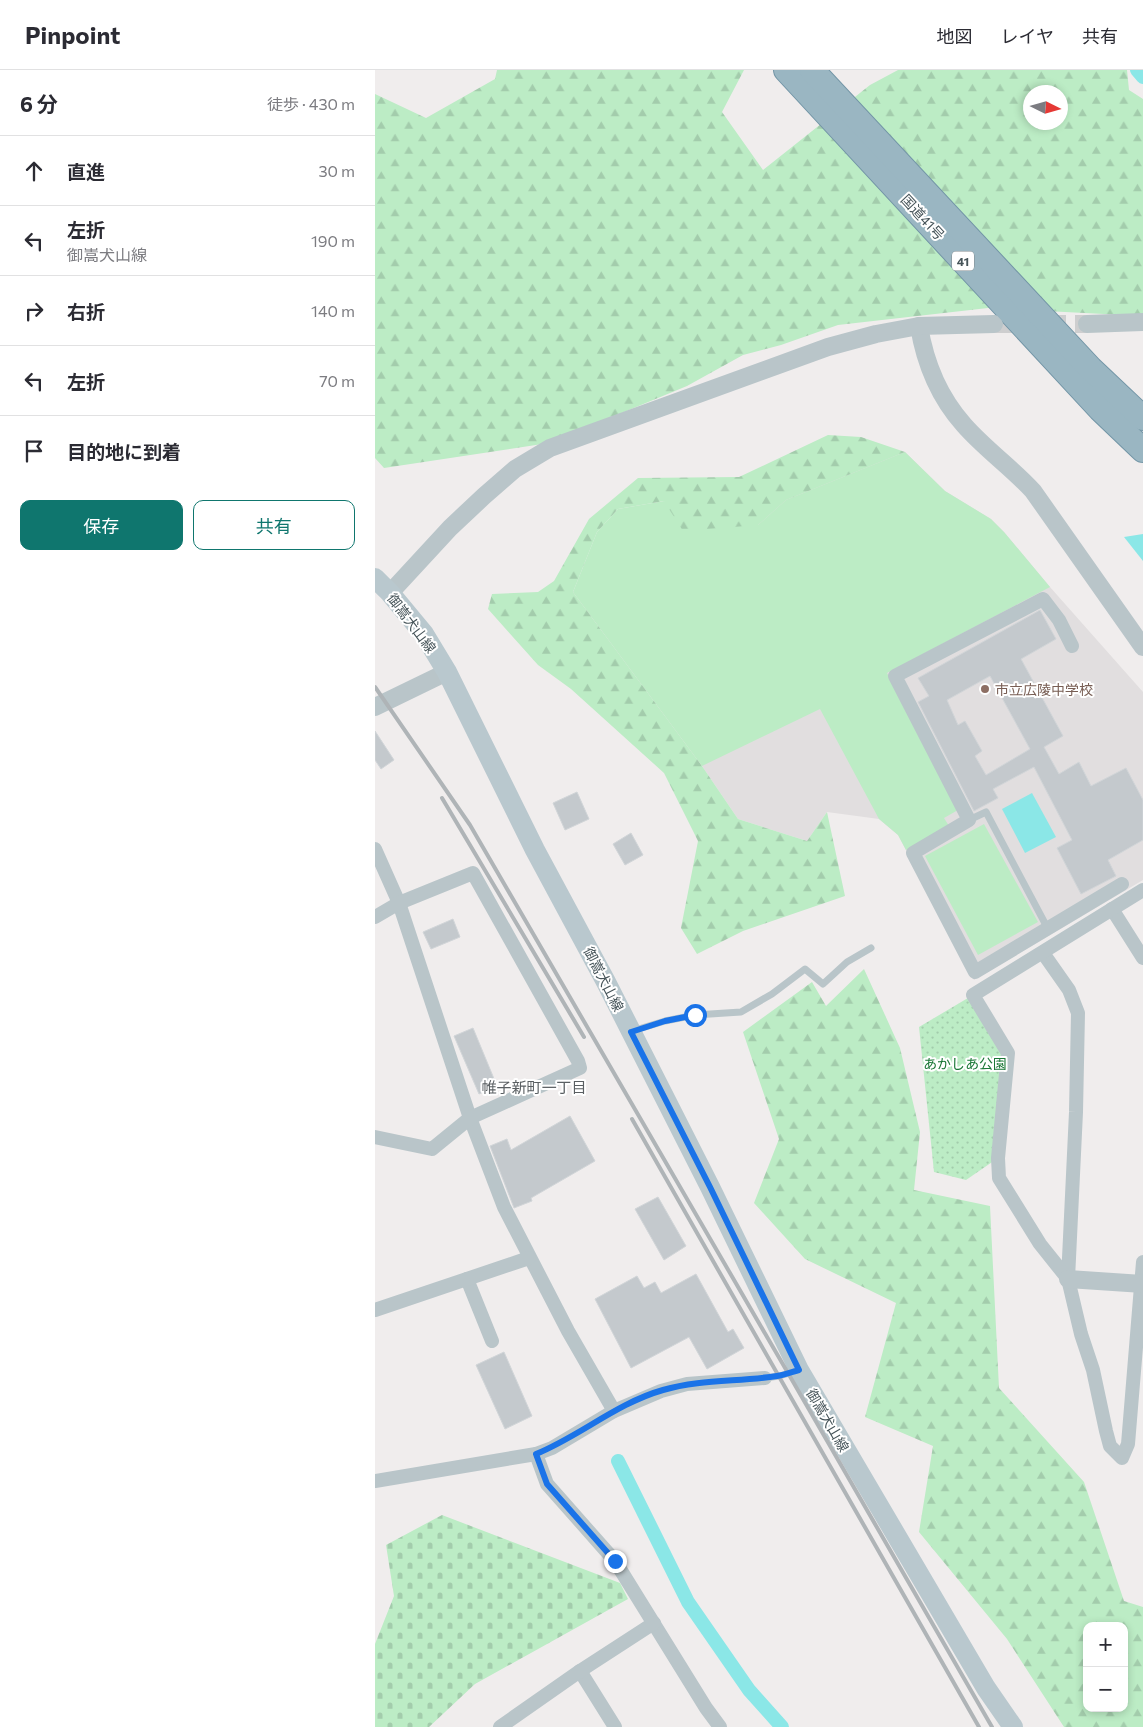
<!DOCTYPE html>
<html lang="ja">
<meta charset="utf-8">
<style>
body{margin:0;font-family:Commissioner,"Noto Sans JP",sans-serif;background:#f2f2f3;color:#2b2b33}
.controls{position:absolute;right:15px;bottom:15px;display:grid;overflow:hidden;border-radius:10px;box-shadow:0 2px 8px #0003}
.controls button{width:45px;height:45px;display:grid;place-items:center;padding:0;border:0;border-bottom:1px solid #e1e1e2;background:#fff;color:#2b2b33;font:25px sans-serif}
.compass{position:absolute;left:648px;top:15px;width:45px;height:45px;border-radius:50%;background:#fff;box-shadow:0 2px 8px #0003;rotate:95deg}
.stop{position:absolute;width:15px;height:15px;margin:-11px;border:4px solid #1a73e8;border-radius:50%;background:#fff}
.stop.end{background:#1a73e8;border-color:#fff;box-shadow:0 1px 5px #0008}
.list{margin:0;padding:0;list-style:none}
h2{display:flex;justify-content:space-between;align-items:center;height:65px;margin:0;padding:0 20px;font-size:21px}
h2 small{font-size:16px;font-weight:400;color:#7c7c81}
.list li{display:grid;grid-template-columns:32px 1fr auto;gap:15px;align-items:center;box-sizing:border-box;height:70px;padding:0 20px;border-top:1px solid #e1e1e2}
.list b{display:block;font-size:19px;white-space:nowrap}
.list p{margin:0;font-size:16px;white-space:nowrap;color:#7c7c81}
.list em{font-size:16px;font-style:normal;color:#7c7c81}
.actions{display:flex;gap:10px;padding:15px 20px}
.actions a{flex:1;padding:11px 0;border:1px solid #0f766e;border-radius:10px;text-align:center;font-size:18px;color:#0f766e}
.actions .main{background:#0f766e;color:#fff}
.icon{flex:none;width:28px;height:28px;fill:none;stroke:currentColor;stroke-width:2;stroke-linecap:round;stroke-linejoin:round}
.map{position:relative;flex:none;width:768px;height:1657px;overflow:hidden}
header{display:flex;align-items:center;gap:30px;box-sizing:border-box;height:70px;padding:0 25px;background:#fff;border-bottom:1px solid #e1e1e2}
header strong{font-size:24px}
nav{display:flex;gap:28px;margin-inline-start:auto;font-size:18px}
main{display:flex}
aside{flex:1;background:#fff}
.map>svg:first-child{display:block}
.education{fill:#e1dedf}
.grass{fill:#bcecc5}
.forest{fill:url(#forest-firs);fill-rule:evenodd}
.cemetery{fill:url(#cemetery-stones)}
.park{fill:url(#park-dots)}
.water{fill:#8be7e7}
.lines{fill:none;stroke-linecap:round;stroke-linejoin:round}
.canal{stroke:#8be7e7;stroke-width:14}
.building{fill:#c4c9cd;stroke:#d1d5d8;fill-rule:evenodd}
.tertiary-tunnel{stroke:#cececf;stroke-width:18;stroke-dasharray:18 9;stroke-linecap:butt}
.trunk-casing{stroke:#7295a6;stroke-width:26}
.service{stroke:#b9c5c9;stroke-width:7}
.minor{stroke:#b9c5c9;stroke-width:14}
.tertiary{stroke:#b9c5c9;stroke-width:18}
.secondary{stroke:#b9c8ce;stroke-width:20}
.trunk{stroke:#9ab6c2;stroke-width:24}
.rail{stroke:#afb4b7;stroke-width:4}
.route{stroke:#1a73e8;stroke-width:6}
.education-dot{fill:#8d6e63;stroke:#fff;stroke-width:2}
.labels{text-anchor:middle;dominant-baseline:central;stroke-width:4;stroke-linejoin:round;paint-order:stroke}
.shield{fill:#fff;stroke:#7e878b;stroke-width:1}
.shield-label{font-size:12px;font-weight:bold;fill:#465459}
.street-label{font-size:14px;fill:#465459;stroke:#fff}
.education-label{font-size:14px;fill:#785e54;stroke:#fff;text-anchor:start}
.park-label{font-size:14px;fill:#1a7736;stroke:#fff}
.neighbourhood-label{font-size:15px;fill:#5a5f62;stroke:#fff}
</style>
<header>
<strong>Pinpoint</strong>
<nav><a>地図</a><a>レイヤ</a><a>共有</a></nav>
</header>
<main>
<aside>
<h2>6 分<small>徒歩 · 430 m</small></h2>
<ul class="list">
<li><svg class="icon" aria-label="ahead" viewBox="0 0 24 24"><path d="M12 20V5M6 11l6-6 6 6"/></svg><div><b>直進</b></div><em>30 m</em></li>
<li><svg class="icon" aria-label="left" viewBox="0 0 24 24"><path d="M17 20v-9H6M10 6l-5 5 5 5"/></svg><div><b>左折</b><p>御嵩犬山線</p></div><em>190 m</em></li>
<li><svg class="icon" aria-label="right" viewBox="0 0 24 24"><path d="M7 20v-9h11M14 6l5 5-5 5"/></svg><div><b>右折</b></div><em>140 m</em></li>
<li><svg class="icon" aria-label="left" viewBox="0 0 24 24"><path d="M17 20v-9H6M10 6l-5 5 5 5"/></svg><div><b>左折</b></div><em>70 m</em></li>
<li><svg class="icon" aria-label="arrive" viewBox="0 0 24 24"><path d="M6 21V4h12l-3 4 3 4H6"/></svg><div><b>目的地に到着</b></div></li>
</ul>
<div class="actions"><a class="main">保存</a><a>共有</a></div>
</aside>
<div class="map">
<svg width="768" height="1657" viewBox="0 0 768 1657">
<defs>
<pattern id="forest-firs" width="22" height="20" patternUnits="userSpaceOnUse" patternTransform="scale(1.25)"><rect width="22" height="20" fill="#bcecc5"/><path d="M5 1l3.5 6h-7zM16 11l3.5 6h-7z" fill="#a3ccac"/></pattern>
<pattern id="cemetery-stones" width="16" height="16" patternUnits="userSpaceOnUse" patternTransform="scale(1.25)"><rect width="16" height="16" fill="#bcecc5"/><path d="M2 7V4a2 2 0 0 1 4 0v3zM10 15v-3a2 2 0 0 1 4 0v3z" fill="#a3ccac"/></pattern>
<pattern id="park-dots" width="8" height="8" patternUnits="userSpaceOnUse" patternTransform="scale(1.25)"><rect width="8" height="8" fill="#bcecc5"/><path d="M2 2h.1M6 6h.1" fill="none" stroke="#a3ccac" stroke-width="1.8" stroke-linecap="round"/></pattern>
</defs>
<rect width="100%" height="100%" fill="#f0eded"/>
<path class="education" d="M530 382 570 421 616 449 629 462 675 517 768 622V810L599 910 523 765 504 749 452 742 432 771 363 749 327 696 198 522 308 461Z"/>
<g class="grass">
<path d="M530 382 570 421 616 449 629 462 675 517 512 603 583 740 569 748 574 756 531 780 523 765 504 749 445 639 327 696 198 522 222 462 243 439 289 431 383 455 411 430Z"/>
<path d="M609 754 663 852 603 885 550 786Z"/>
</g>
<g class="forest">
<path d="M122 0H369L347 42 388 100 495 15 523 0H752L754 20 768 29V246L613 238 463 255 406 275 368 285 312 316 174 373 9 398 0 388V24L51 48 120 9ZM656 22H686V52H656Z"/>
<path d="M453 365 486 367 530 382 411 430 383 455 308 461 289 431 243 439 222 462 198 522 327 696 363 749 432 771 452 742 470 826 368 861 322 884 306 858 323 771 289 703 196 619 163 595 113 539 117 524 163 522 179 511 214 449 263 408 364 407Z"/>
<path d="M489 899 525 978 545 1062 539 1120 615 1136 624 1318 709 1412 749 1531 768 1537V1657H689L632 1569 544 1462 558 1376 490 1347 521 1233 430 1189 379 1133 404 1069 368 962 437 912 451 936ZM712 1556H749V1638H712Z"/>
</g>
<path class="cemetery" d="M67 1445 245 1513 253 1529 100 1614 54 1657H0V1574L19 1526 11 1475Z"/>
<path class="park" d="M598 925 633 983 623 1088 591 1110 559 1102 544 957Z"/>
<g class="water">
<path d="M768 464V491L749 467Z"/>
<path d="M657 723 681 767 650 783 627 739Z"/>
</g>
<g class="lines">
<g class="canal">
<path d="M762 0 768 7"/>
<path d="M243 1391 313 1532 374 1620 407 1657"/>
</g>
</g>
<g class="building">
<path d="M665 540 681 569 646 589 688 666 669 677 684 704 704 692 716 716 751 698 768 730V770L733 790 741 806 706 824 682 778 697 770 659 697 618 719 623 728 599 741 543 632 554 626 543 608ZM615 606 655 679 611 705 600 686 607 681 590 651 583 655 572 630Z"/>
<path d="M0 661 19 690 6 699 0 690Z"/>
<path d="M202 722 214 749 190 760 178 733Z"/>
<path d="M256 763 268 785 250 795 238 774Z"/>
<path d="M78 849 85 867 56 879 48 862Z"/>
<path d="M98 958 122 1016 104 1024 79 966Z"/>
<path d="M195 1046 220 1091 156 1128 157 1131 139 1138 115 1076 132 1069 136 1080Z"/>
<path d="M283 1127 311 1176 289 1190 260 1139Z"/>
<path d="M321 1204 353 1262 358 1259 369 1278 332 1299 314 1267 256 1298 220 1229 262 1206 269 1218 280 1212 286 1223Z"/>
<path d="M129 1282 157 1346 130 1359 101 1295Z"/>
</g>
<g class="lines">
<path class="tertiary-tunnel" d="M619 254H712"/>
<defs>
<g id="trunk">
<path d="M411 0 725 339 768 380"/>
<path d="M437 0 716 299 768 348"/>
</g>
</defs>
<use href="#trunk" class="trunk-casing"/>
<g class="service">
<path d="M594 750 611 742 673 859"/>
<path d="M257 961 290 951 320 945 366 942 397 924 430 899 448 914 472 892 496 878"/>
<path d="M390 1308 404 1306 422 1301"/>
</g>
<g class="minor">
<path d="M697 576 684 550 668 529 520 606 594 750 538 783 600 902 747 814"/>
<path d="M0 779 24 833 95 1048 129 1137 193 1261 239 1341"/>
<path d="M737 839 768 888"/>
<path d="M0 847 24 833 98 803 203 991 205 998 95 1048 57 1079 0 1067"/>
<path d="M668 883 694 920 703 943 701 1042 693 1209 706 1264 718 1300 731 1361 735 1376 747 1388 753 1374 768 1192"/>
<path d="M92 1209 117 1271"/>
<path d="M693 1209 665 1174 624 1108 623 1088 633 983 598 925 768 820"/>
<path d="M0 1240 154 1188"/>
<path d="M161 1384 172 1414 240 1491 331 1638 345 1657"/>
<path d="M0 1411 161 1384 177 1378 239 1341 286 1321 312 1314 390 1308"/>
<path d="M205 1601 240 1657"/>
<path d="M125 1657 205 1601 279 1553"/>
</g>
<g class="tertiary">
<path d="M712 254 768 252"/>
<path d="M544 256C550 293 564 327 589 355 610 379 637 398 658 421L768 577"/>
<path d="M15 523 75 458 109 426 140 399 175 378 453 277 501 264 544 256 619 254"/>
<path d="M0 637 72 602"/>
<path d="M693 1209 768 1214"/>
</g>
<path class="secondary" d="M0 508 15 523 49 564 72 602 160 780 231 912 335 1117 424 1300 611 1618 638 1657"/>
<use href="#trunk" class="trunk"/>
<g class="rail">
<path d="M0 617 95 755 413 1303 617 1657"/>
<path d="M67 728 209 967"/>
<path d="M257 1049 604 1657"/>
</g>
</g>
<g class="lines">
<path class="route" d="M240 1491 172 1414 161 1384C205 1366 242 1333 288 1320 325 1309 364 1312 402 1306 409 1305 417 1302 424 1300L335 1117 256 962 290 951 320 945"/>
</g>
<circle class="education-dot" cx="610" cy="619" r="5"/>
<g class="labels">
<rect class="shield" x="577" y="181.5" width="22" height="19" rx="4"/>
<g class="shield-label">
<text x="588" y="191">41</text>
</g>
<g class="street-label">
<text transform="translate(548 147) rotate(47)">国道41号</text>
<text transform="translate(37 553) rotate(53)">御嵩犬山線</text>
<text transform="translate(229 909) rotate(63)">御嵩犬山線</text>
<text transform="translate(453 1350) rotate(60)">御嵩犬山線</text>
</g>
<g class="education-label">
<text x="620" y="619">市立広陵中学校</text>
</g>
<g class="park-label">
<text x="590" y="993">あかしあ公園</text>
</g>
<g class="neighbourhood-label">
<text x="159" y="1017">帷子新町一丁目</text>
</g>
</g>
</svg>
<div class="controls">
<button>+</button>
<button>−</button>
</div>
<svg class="compass" viewBox="-18 -18 36 36"><path d="M0-13l5 13h-10z" fill="#e53935"/><path d="M0 13l5-13h-10z" fill="#7c7c81"/></svg>
<div class="stop" style="left:320px;top:945px"></div>
<div class="stop end" style="left:240px;top:1491px"></div>
</div>
</main>
